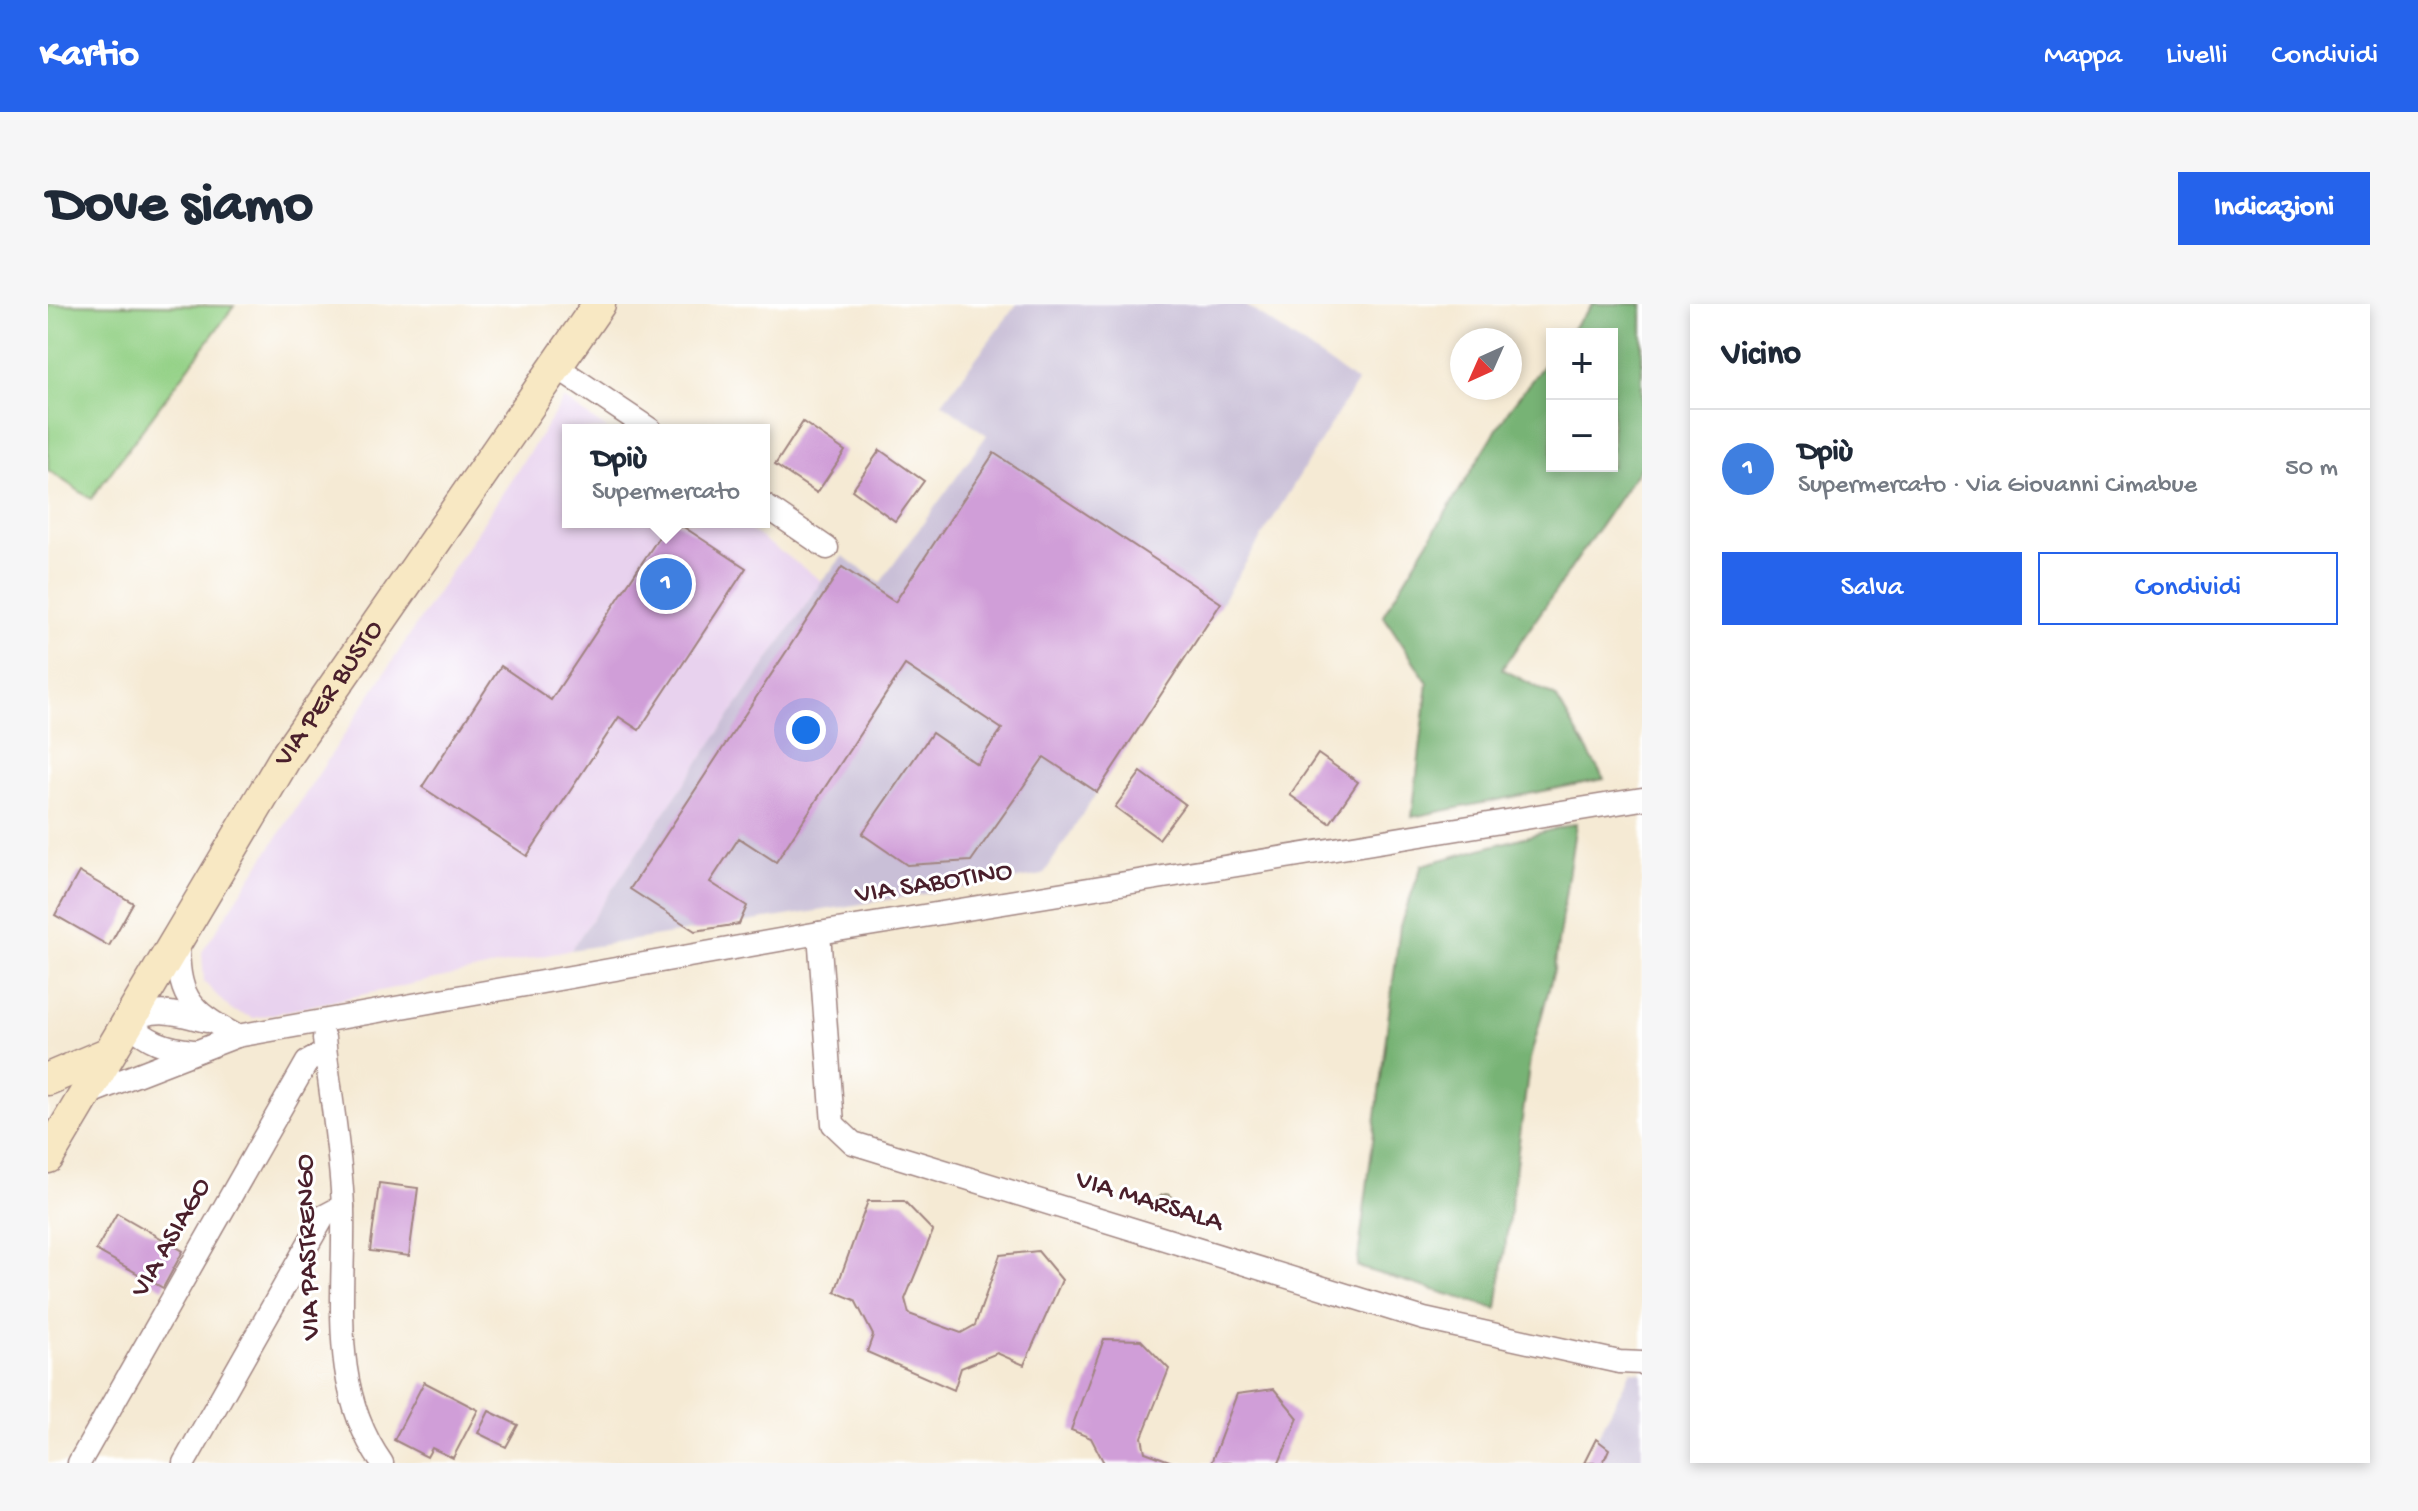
<!DOCTYPE html>
<html lang="it">
<meta charset="utf-8">
<style>
body{margin:0;font-family:"Gochi Hand",sans-serif;background:#f6f6f7;color:#1f2937}
.controls{position:absolute;right:24px;top:24px;display:grid;overflow:hidden;border-radius:0px;box-shadow:0 4px 12px #0003}
.controls button{width:72px;height:72px;display:grid;place-items:center;padding:0;border:0;border-bottom:2px solid #e0e1e3;background:#fff;color:#1f2937;font:40px sans-serif}
.compass{position:absolute;left:1402px;top:24px;width:72px;height:72px;border-radius:50%;background:#fff;box-shadow:0 4px 12px #0003;rotate:225deg}
.you{position:absolute;left:758px;top:426px;width:28px;height:28px;margin:-20px;border:6px solid #fff;border-radius:50%;background:#1a73e8;box-shadow:0 0 0 12px #1a73e833}
.badge{display:grid;place-items:center;width:52px;height:52px;border-radius:50%;background:#2563eb;color:#fff;font-size:26px;font-weight:700}
.pin{position:absolute;translate:-50% -50%;border:4px solid #fff;box-shadow:0 2px 8px #0006}
.popup{position:absolute;left:514px;top:120px;width:208px;height:104px;box-sizing:border-box;display:grid;place-content:center;border-radius:0px;background:#fff;filter:drop-shadow(0 2px 6px #0005);font-size:26px;white-space:nowrap;color:#747a83}
.popup b{font-size:30px;color:#1f2937}
.popup::after{content:'';position:absolute;left:50%;top:100%;margin-left:-16px;border:16px solid transparent;border-top-color:#fff}
.list{margin:0;padding:0;list-style:none}
h2{display:flex;justify-content:space-between;align-items:center;height:104px;margin:0;padding:0 32px;font-size:34px}
h2 small{font-size:26px;font-weight:400;color:#747a83}
.list li{display:grid;grid-template-columns:52px 1fr auto;gap:24px;align-items:center;box-sizing:border-box;height:120px;padding:0 32px;border-top:2px solid #e0e1e3}
.list b{display:block;font-size:30px;white-space:nowrap}
.list p{margin:0;font-size:26px;white-space:nowrap;color:#747a83}
.list em{font-size:26px;font-style:normal;color:#747a83}
.actions{display:flex;gap:16px;padding:24px 32px}
.actions a{flex:1;padding:18px 0;border:2px solid #2563eb;border-radius:0px;text-align:center;font-size:28px;color:#2563eb}
.actions .main{background:#2563eb;color:#fff}
.map{position:relative;flex:none;width:1594px;height:1159px;overflow:hidden;border-radius:0px}
header{display:flex;align-items:center;gap:48px;box-sizing:border-box;height:112px;padding:0 40px;background:#2563eb;color:#fff}
header strong{font-size:38px}
nav{display:flex;gap:44px;margin-inline-start:auto;font-size:28px}
.intro{display:flex;align-items:center;justify-content:space-between;box-sizing:border-box;height:192px;padding:0 48px}
h1{margin:0;font-size:56px}
.button{padding:20px 36px;border-radius:0px;background:#2563eb;color:#fff;font-size:28px;font-weight:700}
main{display:flex;gap:48px;padding:0 48px}
aside{flex:1;background:#fff;border-radius:0px;box-shadow:0 4px 12px #0003}
.map>svg:first-child{display:block}
.built{fill:#e8d2ee}
.industrial{fill:#c9bfd7}
.green{fill:#94d187;stroke:#6f7859;stroke-width:2}
.forest{fill:#77b374;stroke:#606950;stroke-width:2}
.building{fill:#d09ed8}
.lines{fill:none;stroke-linecap:round;stroke-linejoin:round}
.street-casing{stroke:#a08480;stroke-width:25}
.secondary-casing{stroke:#a08480;stroke-width:35}
.street{stroke:#fff;stroke-width:22}
.secondary{stroke:#f8e8c3;stroke-width:32}
.tree{fill:#a59c89}
.labels{text-anchor:middle;dominant-baseline:central;stroke-width:6;stroke-linejoin:round;paint-order:stroke}
.street-label{font-size:28px;fill:#4a1f2b;stroke:#fff}
</style>
<header>
<strong>Kartio</strong>
<nav><a>Mappa</a><a>Livelli</a><a>Condividi</a></nav>
</header>
<div class="intro"><h1>Dove siamo</h1><a class="button">Indicazioni</a></div>
<main>
<div class="map">
<svg width="1594" height="1159" viewBox="0 0 1594 1159">
<rect width="100%" height="100%" fill="#fff"/>
<filter id="ink" filterUnits="userSpaceOnUse"><feTurbulence type="fractalNoise" baseFrequency=".0125" numOctaves="2"/><feDisplacementMap in="SourceGraphic" scale="16" xChannelSelector="R" yChannelSelector="G"/><feConvolveMatrix kernelMatrix="1 2 1 2 8 2 1 2 1" color-interpolation-filters="sRGB"/></filter>
<filter id="wash" filterUnits="userSpaceOnUse"><feTurbulence type="fractalNoise" baseFrequency=".006" numOctaves="4" result="noise"/><feDisplacementMap in="SourceGraphic" scale="32" xChannelSelector="R" yChannelSelector="G"/><feGaussianBlur stdDeviation="1.8" result="paint"/><feColorMatrix in="noise" values="0 0 0 0 0 0 0 0 0 0 0 0 0 0 0 0 0 1.4 0 .05"/><feComposite in="paint" operator="in"/></filter>
<g filter="url(#wash)">
<rect width="100%" height="100%" fill="#f5ead4"/>
<path class="built" d="M516 95 560 126H520V218H691L774 277 523 646 206 714 183 706 156 678 154 648Z"/>
<g class="industrial">
<path d="M969 0H1196L1309 78 1173 299 995 571 523 646 774 277 795 252 832 279 939 131 894 99Z"/>
<path d="M1583 1067 1594 1068V1159H1536Z"/>
</g>
<path class="green" d="M0 0 186 2 43 195 0 166Z"/>
<g class="forest">
<path d="M1545 0H1594V161L1454 365 1508 393 1556 475 1364 513 1380 379 1335 311 1460 107 1504 50V162H1564V30H1520Z"/>
<path d="M1528 519 1506 666 1482 755 1449 1005 1309 963 1352 622 1374 561Z"/>
</g>
<g id="blocks">
<g class="building">
<path d="M755 118 797 147 769 189 727 161Z"/>
<path d="M832 146 876 177 847 217 804 186Z"/>
<path d="M946 149 1173 299 1049 488 996 453 923 557 859 561 814 530 884 429 929 460 954 425 857 361 728 558 691 534 662 578 699 602 691 620 647 627 582 585 794 263 847 298Z"/>
<path d="M621 218H628L698 264 591 426 571 413 479 552 374 483 453 362 503 396Z"/>
<path d="M1270 450 1310 478 1282 519 1242 491Z"/>
<path d="M1093 468 1137 500 1111 535 1067 503Z"/>
<path d="M31 568 85 599 61 642 7 611Z"/>
<path d="M331 879 370 884 361 952 322 947Z"/>
<path d="M820 897H856L885 927 857 995 861 1010 913 1029 927 1021 952 951 990 947 1014 976 976 1061 949 1049 913 1064 906 1086 819 1048 825 1031 807 996 787 988Z"/>
<path d="M69 909 135 947 115 984 48 946Z"/>
<path d="M1056 1035 1093 1036 1121 1065 1094 1133 1097 1148 1127 1159H1056L1043 1134 1023 1126Z"/>
<path d="M376 1078 430 1106 405 1154 384 1144 379 1153 346 1136Z"/>
<path d="M1226 1085 1250 1114 1231 1159H1163L1189 1090Z"/>
<path d="M441 1107 470 1121 458 1143 430 1129Z"/>
<path d="M1548 1135 1561 1145 1555 1159H1536Z"/>
</g>
</g>
</g>
<g filter="url(#ink)">
<use href="#blocks" fill-opacity="0" stroke="#a08480" stroke-width="2"/>
<g class="lines">
<defs>
<g id="street">
<path d="M509 63 603 126"/>
<path d="M716 201 779 244"/>
<path d="M771 629 785 820 805 839 1376 1015 1571 1058 1594 1059"/>
<path d="M189 732 771 629 1594 495"/>
<path d="M276 734C282 790 293 848 295 904 297 992 280 1083 334 1159"/>
<path d="M145 747C116 744 100 737 79 718 107 702 129 709 158 717"/>
<path d="M34 792 189 732C138 705 130 691 130 635"/>
<path d="M31 1159 259 758 277 748"/>
<path d="M136 1159 276 912 295 902"/>
</g>
<g id="secondary">
<path d="M0 775 59 750"/>
<path id="s1" d="M0 853 237 454 551 0"/>
</g>
</defs>
<use href="#street" class="street-casing"/>
<use href="#secondary" class="secondary-casing"/>
<use href="#street" class="street"/>
<use href="#secondary" class="secondary"/>
</g>
<circle class="tree" cx="1118" cy="899" r="10"/>
</g>
<g class="labels">
<g class="street-label">
<text stroke="none"><textPath href="#s1" startOffset="542">VIA PER BUSTO</textPath></text>
<text transform="translate(886 580) rotate(-9)">VIA SABOTINO</text>
<text transform="translate(1101 898) rotate(17)">VIA MARSALA</text>
<text transform="translate(124 934) rotate(-60)">VIA ASIAGO</text>
<text transform="translate(261 943) rotate(-92)">VIA PASTRENGO</text>
</g>
</g>
</svg>
<div class="controls">
<button>+</button>
<button>−</button>
</div>
<svg class="compass" viewBox="-18 -18 36 36"><path d="M0-13l5 13h-10z" fill="#e53935"/><path d="M0 13l5-13h-10z" fill="#747a83"/></svg>
<div class="you"></div>
<div class="pin badge" style="left:618px;top:280px;background:#3f7fe0">1</div>
<div class="popup"><b>Dpiù</b>Supermercato</div>
</div>
<aside>
<h2>Vicino<small></small></h2>
<ul class="list">
<li><span class="badge" style="background:#3f7fe0">1</span><div><b>Dpiù</b><p>Supermercato · Via Giovanni Cimabue</p></div><em>50 m</em></li>
</ul>
<div class="actions"><a class="main">Salva</a><a>Condividi</a></div>
</aside>
</main>
